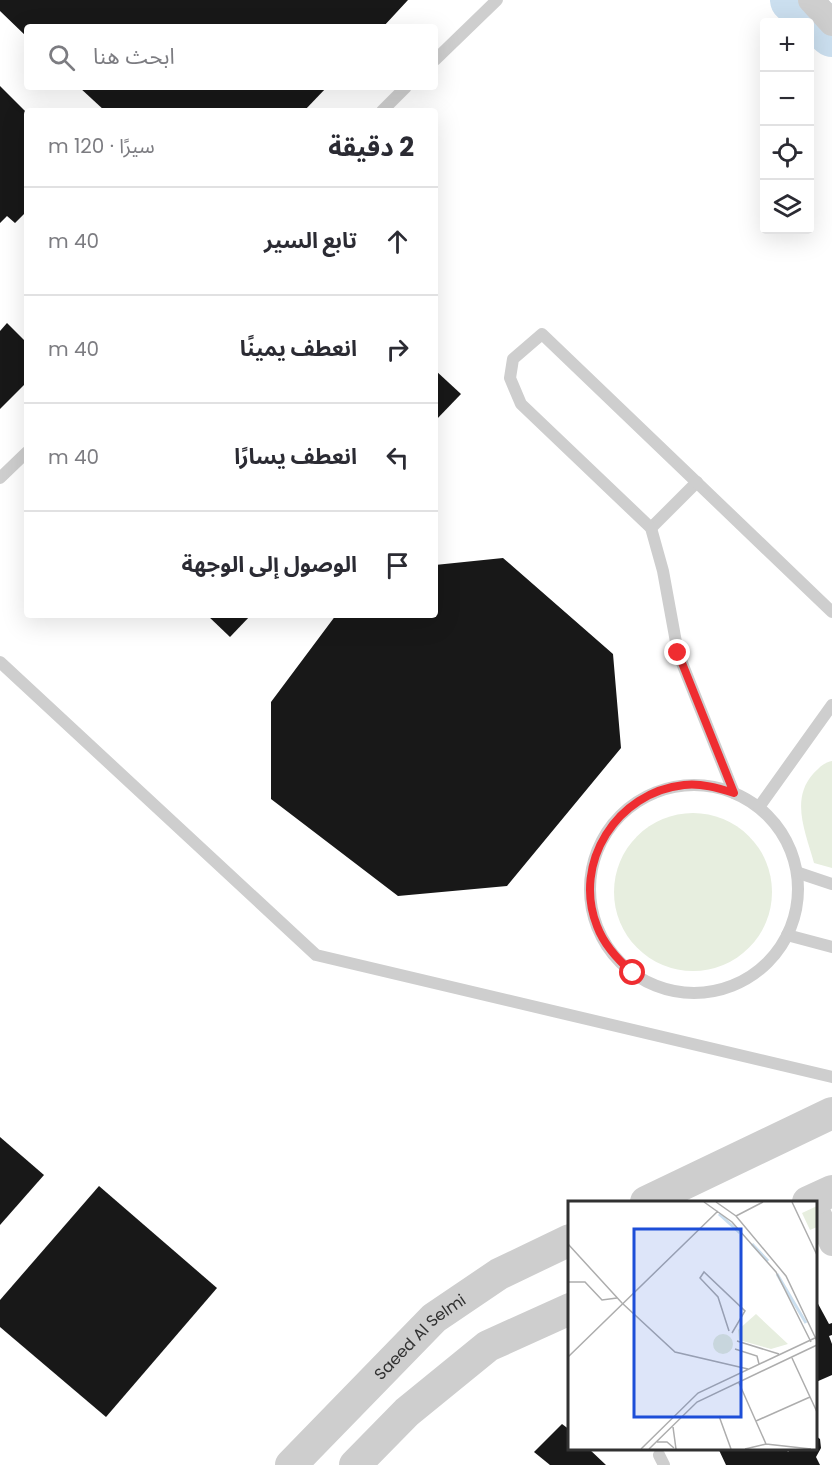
<!DOCTYPE html>
<html lang="ar">
<meta charset="utf-8">
<style>
body{margin:0;font-family:Poppins,"Noto Sans Arabic",sans-serif;background:#f7f7f7;color:#2b2b33;direction:rtl}
.controls{position:absolute;right:18px;top:18px;display:grid;overflow:hidden;border-radius:6px;box-shadow:0 6px 24px #0002}
.controls button{width:54px;height:54px;display:grid;place-items:center;padding:0;border:0;border-bottom:2px solid #e1e1e2;background:#fff;color:#2b2b33;font:30px sans-serif}
.stop{position:absolute;width:18px;height:18px;margin:-14px;border:4px solid #ef2d31;border-radius:50%;background:#fff}
.stop.end{background:#ef2d31;border-color:#fff;box-shadow:0 2px 6px #0008}
.list{margin:0;padding:0;list-style:none}
h2{display:flex;justify-content:space-between;align-items:center;height:78px;margin:0;padding:0 24px;font-size:26px}
h2 small{font-size:20px;font-weight:400;color:#7c7c81}
.list li{display:grid;grid-template-columns:39px 1fr auto;gap:18px;align-items:center;box-sizing:border-box;height:108px;padding:0 24px;border-top:2px solid #e1e1e2}
.list b{display:block;font-size:22px;white-space:nowrap}
.list em{font-size:20px;font-style:normal;color:#7c7c81}
.icon{flex:none;width:33px;height:33px;fill:none;stroke:currentColor;stroke-width:2;stroke-linecap:round;stroke-linejoin:round}
.map{position:relative;flex:none;width:832px;height:1465px;overflow:hidden;direction:ltr}
.search{position:absolute;background:#fff;box-shadow:0 6px 24px #0002;left:24px;top:24px;width:414px;height:66px;display:flex;align-items:center;gap:15px;box-sizing:border-box;padding:0 21px;border-radius:6px;color:#7c7c81;font-size:22px}
.panel{position:absolute;background:#fff;box-shadow:0 6px 24px #0002;left:24px;top:108px;width:414px;height:510px;border-radius:6px;direction:rtl}
.map>svg:first-child{display:block}
.green{fill:#e7eedf}
.lines{fill:none;stroke-linecap:round;stroke-linejoin:round}
.river{stroke:#cbdfef;stroke-width:46}
.building{fill:#181818}
.service{stroke:#cecece;stroke-width:12}
.minor{stroke:#cecece;stroke-width:26}
.tertiary{stroke:#cecece;stroke-width:32}
.route{stroke:#ef2d31;stroke-width:8}
.labels{text-anchor:middle;dominant-baseline:central;stroke-width:6;stroke-linejoin:round;paint-order:stroke}
.street-label{font-size:16px;fill:#313131;stroke:#fff}
.inset-river{fill:none;stroke:#cbdfef;stroke-width:3}
.inset-road{fill:none;stroke:#adadad;stroke-width:1.5}
.view{fill:#1d4ed8;fill-opacity:0.15;stroke:#1d4ed8;stroke-width:3}
.inset-edge{fill:none;stroke:#313131;stroke-width:3}
</style>
<div class="map">
<svg width="832" height="1465" viewBox="0 0 832 1465">
<rect width="100%" height="100%" fill="#fff"/>
<g class="green">
<path d="M832 761V868L814 863C806 833 790 800 813 774 820 767 823 763 832 761Z"/>
<circle cx="693" cy="892" r="79"/>
</g>
<g class="lines">
<path class="river" d="M793 0 832 34"/>
</g>
<g class="building">
<path d="M0 0H408L383 27H27V37L0 11Z"/>
<path d="M0 86 27 113V211L15 223 7 216 0 223Z"/>
<path d="M79 87H327L304 111H105Z"/>
<path d="M7 323 27 343V382L0 409V331Z"/>
<path d="M435 370 461 394 435 421Z"/>
<path d="M503 558 613 654 621 748 507 886 398 896 271 799V702L336 615H435V565Z"/>
<path d="M207 615H251L230 637Z"/>
<path d="M0 1137 44 1175 0 1225Z"/>
<path d="M99 1186 217 1288 106 1417 0 1327V1300Z"/>
<path d="M816 1300 829 1324 832 1323V1335L829 1336 832 1344V1375L816 1382Z"/>
<path d="M562 1424 570 1430V1448H588L606 1465H550L534 1452Z"/>
<path d="M816 1436 820 1439 821 1448 816 1457 820 1465H726L718 1448H786L788 1452 791 1448H816Z"/>
</g>
<g class="lines">
<g class="service">
<path d="M435 60 497 0"/>
<path d="M382 111 406 87"/>
<path d="M0 478 27 452"/>
<path d="M651 528 697 482"/>
<path d="M0 662 316 955 832 1077"/>
<circle cx="694" cy="889" r="104"/>
<path d="M734 793 678 653 663 571 651 528 521 404 510 378 513 359 542 334 832 612"/>
<path d="M759 807 832 705"/>
<path d="M799 873 832 884"/>
<path d="M787 935 832 947"/>
<path d="M659 1455 664 1465"/>
</g>
<g class="minor">
<path d="M811 0 832 23"/>
<path d="M816 1209 832 1243"/>
</g>
<g class="tertiary">
<path d="M646 1202 832 1113"/>
<path d="M808 1202 832 1191"/>
<path id="s1" d="M291 1465 434 1318 499 1274 570 1240"/>
<path d="M355 1465 407 1412 488 1346 570 1309"/>
</g>
</g>
<g class="lines">
<path class="route" d="M633 973C618 960 604 945 597 926 572 863 617 792 684 785 701 783 718 788 734 793L678 653"/>
</g>
<g class="labels">
<g class="street-label">
<text stroke="none"><textPath href="#s1" startOffset="182">Saeed Al Selmi</textPath></text>
</g>
</g>
<g transform="translate(568 1201)">
<rect width="249" height="249" fill="#fff"/>
<path d="M249 5V26L242 29 234 12ZM188 113 220 143 203 148 171 139 170 129ZM145 143a10 10 0 1 1 20 0a10 10 0 1 1-20 0Z" fill="#e7eedf"/>
<path class="inset-river" d="M151 13 172 32M184 43 200 60M209 73 238 122"/>
<path class="inset-road" d="M136 1 164 21 208 71 243 141M148 1 168 15 218 75 249 140M224 1 249 54M168 15 195 1M0 43 54 102 107 151 180 168M0 81H17L34 99 49 97M161 130 150 96 132 77 136 71 177 110 164 132M169 140 211 153M167 148 189 155 191 163M0 156 150 10M224 157 249 211M171 182 198 243M151 215 163 248M188 220 242 196M105 226 108 248M89 241H99L106 247M73 248 130 192 249 136M81 248 129 201 249 144M177 248 198 243 243 248"/>
<path class="view" d="M66 28H173V216H66Z"/>
<rect width="249" height="249" class="inset-edge"/>
</g>
</svg>
<div class="controls">
<button>+</button>
<button>−</button>
<button><svg class="icon" aria-label="locate" viewBox="0 0 24 24"><circle cx="12" cy="12" r="6"/><path d="M12 2v4M12 18v4M2 12h4M18 12h4"/></svg></button>
<button><svg class="icon" aria-label="layers" viewBox="0 0 24 24"><path d="M12 4l9 5-9 5-9-5zM3 14l9 5 9-5"/></svg></button>
</div>
<div class="stop" style="left:633px;top:973px"></div>
<div class="stop end" style="left:678px;top:653px"></div>
<div class="search"><svg class="icon" aria-label="search" viewBox="0 0 24 24"><circle cx="10" cy="10" r="6"/><path d="M15 15l6 6"/></svg>ابحث هنا</div>
<section class="panel">
<h2>2 دقيقة<small>سيرًا · 120 m</small></h2>
<ul class="list">
<li><svg class="icon" aria-label="ahead" viewBox="0 0 24 24"><path d="M12 20V5M6 11l6-6 6 6"/></svg><div><b>تابع السير</b></div><em>40 m</em></li>
<li><svg class="icon" aria-label="right" viewBox="0 0 24 24"><path d="M7 20v-9h11M14 6l5 5-5 5"/></svg><div><b>انعطف يمينًا</b></div><em>40 m</em></li>
<li><svg class="icon" aria-label="left" viewBox="0 0 24 24"><path d="M17 20v-9H6M10 6l-5 5 5 5"/></svg><div><b>انعطف يسارًا</b></div><em>40 m</em></li>
<li><svg class="icon" aria-label="arrive" viewBox="0 0 24 24"><path d="M6 21V4h12l-3 4 3 4H6"/></svg><div><b>الوصول إلى الوجهة</b></div></li>
</ul>
</section>
</div>
